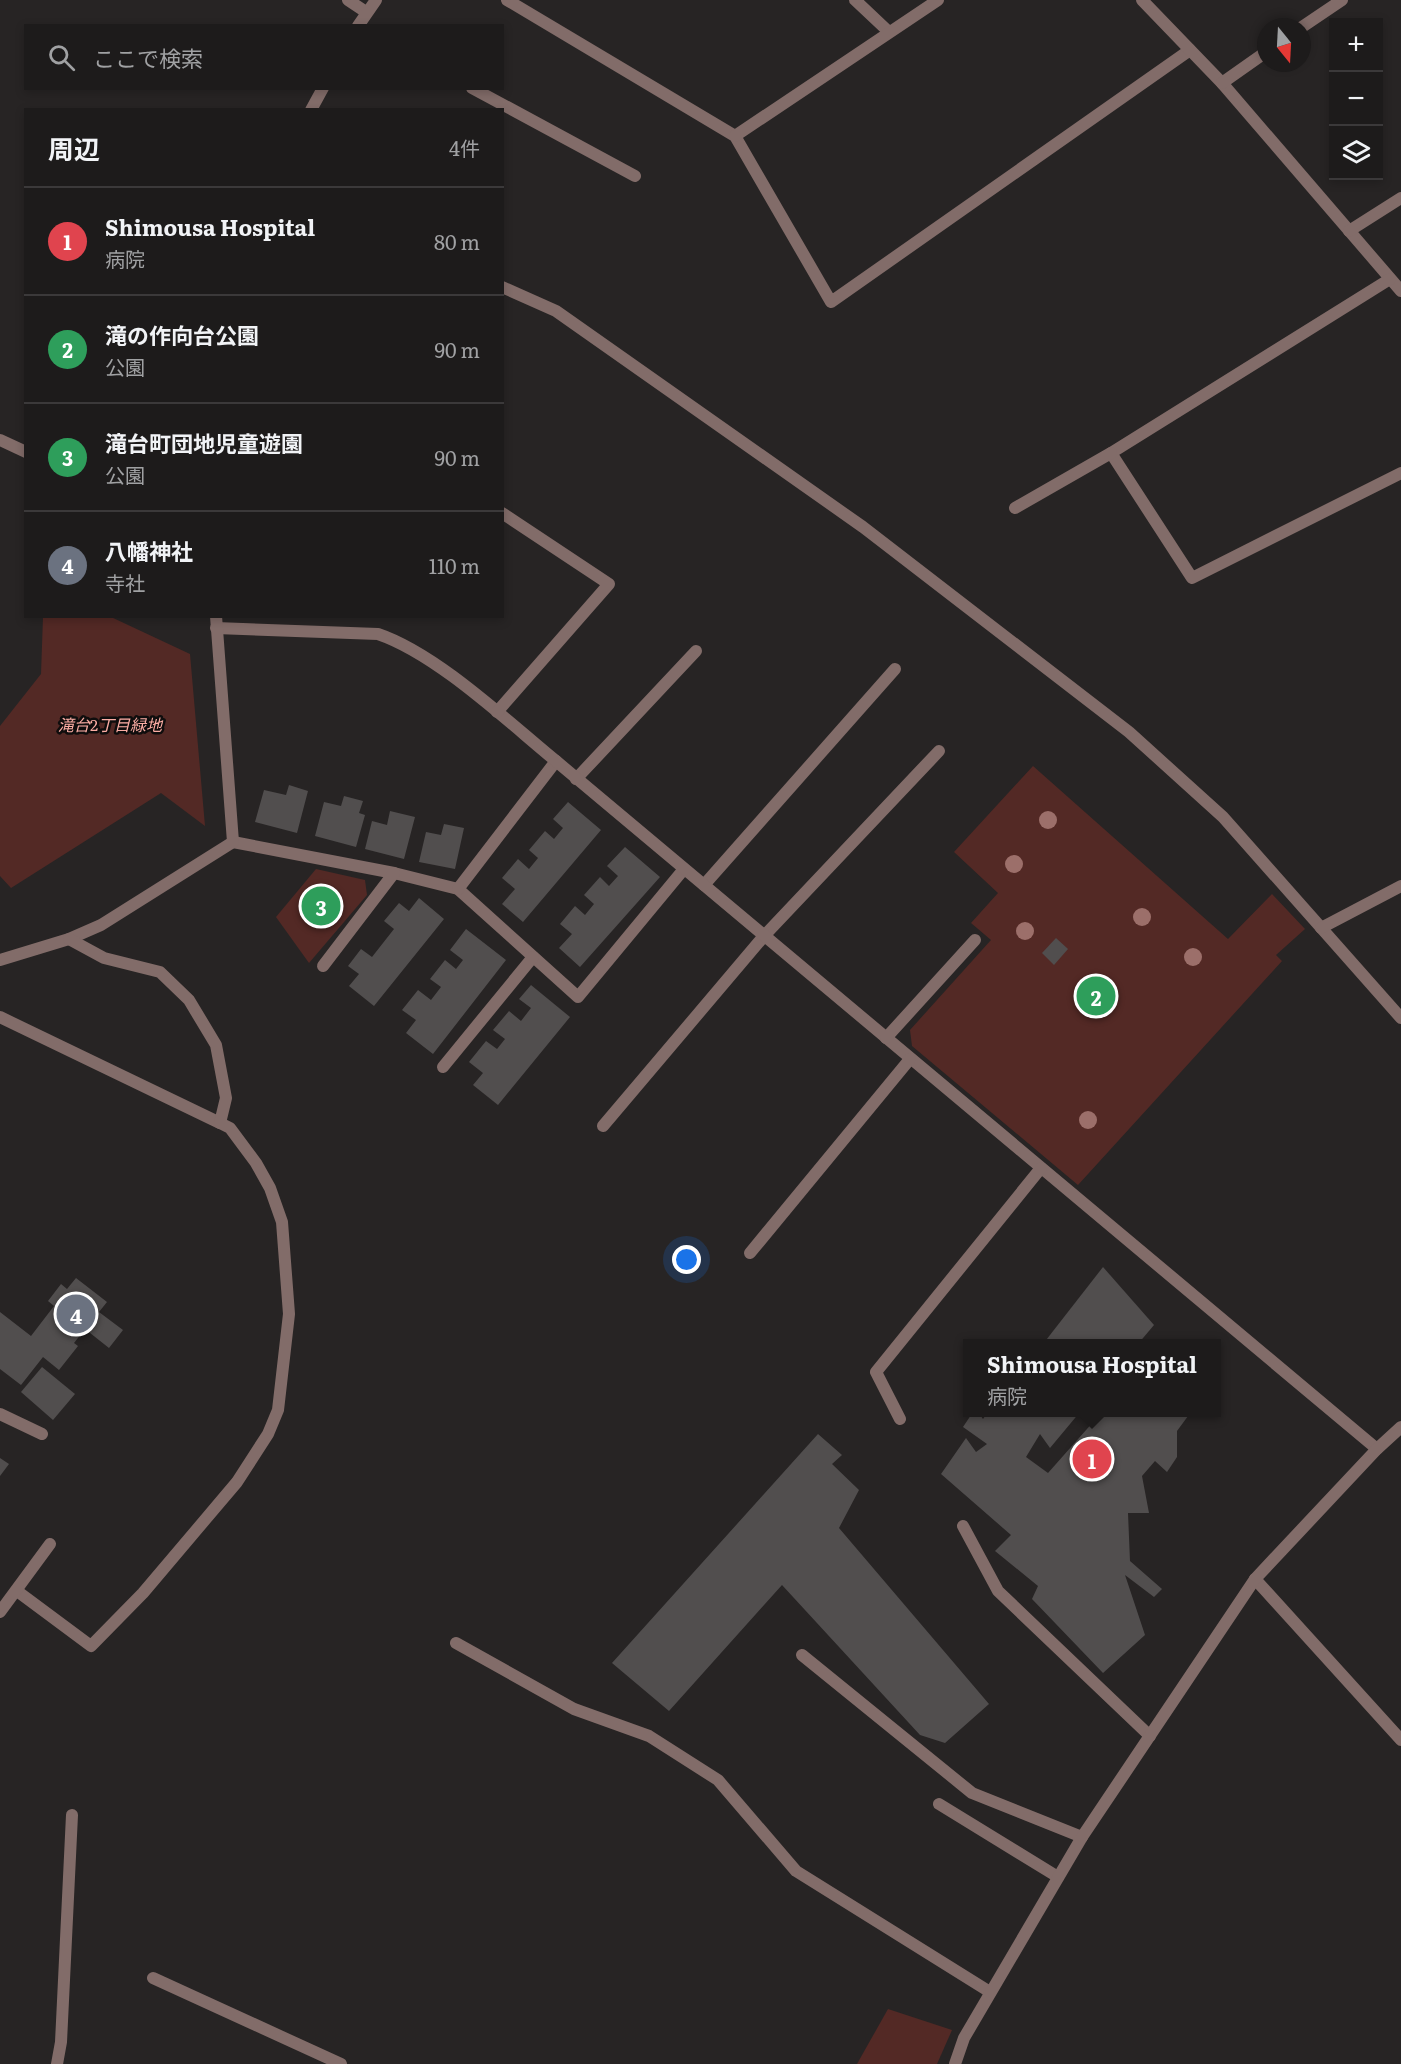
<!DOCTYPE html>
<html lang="ja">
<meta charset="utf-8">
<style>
body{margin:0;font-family:Literata,"Noto Sans JP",serif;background:#2a2828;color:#f1f3f6}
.controls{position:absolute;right:18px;top:18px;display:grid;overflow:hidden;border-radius:0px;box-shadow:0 3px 9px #0003}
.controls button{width:54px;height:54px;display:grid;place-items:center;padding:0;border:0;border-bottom:2px solid #3b393a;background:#1d1b1b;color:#f1f3f6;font:30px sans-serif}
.compass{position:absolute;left:1257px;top:18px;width:54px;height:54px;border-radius:50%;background:#1d1b1b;box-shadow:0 3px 9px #0003;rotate:162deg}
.you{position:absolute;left:687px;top:1260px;width:21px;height:21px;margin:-15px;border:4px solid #fff;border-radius:50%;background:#1a73e8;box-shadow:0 0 0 9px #1a73e833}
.badge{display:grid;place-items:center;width:39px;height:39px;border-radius:50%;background:#70c2f4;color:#fff;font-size:20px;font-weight:700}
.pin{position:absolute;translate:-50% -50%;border:3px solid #fff;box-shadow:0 2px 6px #0006}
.popup{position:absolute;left:963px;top:1339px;width:258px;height:78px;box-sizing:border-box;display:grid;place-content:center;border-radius:0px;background:#1d1b1b;filter:drop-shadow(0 2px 4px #0005);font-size:20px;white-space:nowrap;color:#a0a1a3}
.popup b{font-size:22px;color:#f1f3f6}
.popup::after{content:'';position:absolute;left:50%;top:100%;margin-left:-12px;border:12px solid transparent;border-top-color:#1d1b1b}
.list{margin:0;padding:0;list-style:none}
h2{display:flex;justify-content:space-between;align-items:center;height:78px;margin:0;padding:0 24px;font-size:26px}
h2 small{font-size:20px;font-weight:400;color:#a0a1a3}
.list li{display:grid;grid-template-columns:39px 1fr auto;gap:18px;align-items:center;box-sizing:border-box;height:108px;padding:0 24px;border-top:2px solid #3b393a}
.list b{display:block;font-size:22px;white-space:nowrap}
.list p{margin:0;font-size:20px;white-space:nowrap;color:#a0a1a3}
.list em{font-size:20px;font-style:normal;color:#a0a1a3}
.icon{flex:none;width:33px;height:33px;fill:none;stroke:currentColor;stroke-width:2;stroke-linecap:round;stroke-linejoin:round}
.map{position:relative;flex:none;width:1401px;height:2064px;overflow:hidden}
.search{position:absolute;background:#1d1b1b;box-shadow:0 3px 9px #0003;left:24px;top:24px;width:480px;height:66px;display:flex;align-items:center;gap:15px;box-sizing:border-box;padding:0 21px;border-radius:0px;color:#a0a1a3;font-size:22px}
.panel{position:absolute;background:#1d1b1b;box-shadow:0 3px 9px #0003;left:24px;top:108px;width:480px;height:510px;border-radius:0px}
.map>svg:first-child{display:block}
.green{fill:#532925}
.building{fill:#514e4e}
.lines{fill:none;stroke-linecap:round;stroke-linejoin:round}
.lane{stroke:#826c69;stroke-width:12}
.street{stroke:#826c69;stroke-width:12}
.tree{fill:#9c6f6a}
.labels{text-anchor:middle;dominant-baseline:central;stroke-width:5;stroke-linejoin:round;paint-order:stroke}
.park-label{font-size:16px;font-style:italic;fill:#fcada4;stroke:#0f0d0d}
</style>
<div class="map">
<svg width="1401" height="2064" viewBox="0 0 1401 2064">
<rect width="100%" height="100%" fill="#272424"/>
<g class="green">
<path d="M43 617H111L190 654 205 826 161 793 11 888 0 876V726L41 674Z"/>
<path d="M1033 766 1228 939 1272 894 1305 929 1276 955 1282 961 1078 1185 912 1046 910 1030 991 940 971 923 998 893 954 852Z"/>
<path d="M316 869 365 880 367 895 309 963 276 917Z"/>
<path d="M888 2009 952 2030 937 2064H857Z"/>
</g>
<g class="building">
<path d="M289 785 308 791 297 833 255 822 264 790 286 795Z"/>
<path d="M344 796 363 801 359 813 365 815 356 847 315 836 324 802 341 806Z"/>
<path d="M568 802 601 830 523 922 502 904 515 889 502 878 518 859 529 869 538 858 529 850 545 831 554 839 563 828 553 819Z"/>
<path d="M390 811 415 817 404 859 365 849 372 821 387 825Z"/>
<path d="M444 824 464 828 455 869 419 862 426 832 441 835Z"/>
<path d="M625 847 660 877 580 967 559 948 572 934 560 924 575 906 585 915 594 904 584 895 600 877 609 886 618 876 607 866Z"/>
<path d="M419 898 444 919 374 1006 349 986 359 974 348 966 361 949 372 957 394 929 384 921 399 903 409 911Z"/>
<path d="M466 929 506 960 433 1054 406 1033 416 1020 402 1010 418 990 431 1000 441 987 430 979 445 960 456 969 463 960 450 950Z"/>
<path d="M1056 938 1068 949 1054 965 1042 953Z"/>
<path d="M531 985 570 1017 498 1105 473 1085 483 1073 469 1062 486 1041 497 1049 505 1039 493 1030 509 1011 521 1021 531 1008 519 999Z"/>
<path d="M1103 1267 1154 1325 1138 1344H1043Z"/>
<path d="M76 1278 107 1302 99 1312 123 1330 109 1348 85 1329 74 1343 78 1346 59 1370 43 1357 21 1385 0 1369V1312L31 1336 54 1306 48 1301 61 1284 67 1289Z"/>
<path d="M42 1367 75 1394 53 1420 21 1392Z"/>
<path d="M973 1412H978L983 1419 988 1412H1080L1050 1448 1040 1434 1026 1457 1048 1473 1102 1412H1191L1177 1431V1457L1167 1472 1155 1461 1142 1476 1149 1513H1128L1130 1561 1162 1589 1154 1597 1125 1575 1145 1635 1103 1673 1032 1599 1038 1586 995 1551 1011 1535 941 1474 966 1438 976 1452 987 1444 963 1427Z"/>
<path d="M818 1434 842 1455 832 1464 859 1490 839 1528 989 1704 945 1743 920 1735 782 1585 669 1711 612 1663Z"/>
<path d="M0 1458 9 1464 0 1476Z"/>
</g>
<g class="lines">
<g class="lane">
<path d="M348 0 366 12"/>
<path d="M576 779 696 651"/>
<path d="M233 842 394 873 458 889 578 997 684 869"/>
<path d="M704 885 895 669"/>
<path d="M458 889 556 761"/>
<path d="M323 966 394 873"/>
<path d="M443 1067 533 957"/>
<path d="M603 1126 764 936 939 751"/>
<path d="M456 1643 574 1709 649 1736 718 1780 796 1871 990 1992"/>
<path d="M802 1655 972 1793 1082 1837"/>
</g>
<g class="street">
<path d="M507 0 735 136 831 302 1190 50"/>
<path d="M855 0 889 32"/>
<path d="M1142 0 1222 83 1401 291"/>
<path d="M358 26 376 0"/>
<path d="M1302 27 1342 0"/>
<path d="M1222 83 1266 52"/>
<path d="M472 88 635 176"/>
<path d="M311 110 323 88"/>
<path d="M735 136 938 0"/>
<path d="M1349 231 1401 198"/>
<path d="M1390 279 1111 453 1192 578 1401 473"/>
<path d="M502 287 556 311 863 527 1129 732 1223 817 1401 1018"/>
<path d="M0 440 26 452"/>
<path d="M1015 508 1111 453"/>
<path d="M216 628 378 634C437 654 507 721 556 761L1377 1449"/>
<path d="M497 712 609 584 502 513"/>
<path d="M1321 928 1401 886"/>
<path d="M0 960 69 939 101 925 233 842 216 616"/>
<path d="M0 1017 220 1123"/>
<path d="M886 1038 975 940"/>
<path d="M750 1253 910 1059"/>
<path d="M0 1414 42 1434"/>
<path d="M900 1419 876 1372 1041 1168"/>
<path d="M963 1526 998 1591 1150 1736"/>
<path d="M1255 1579 1401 1740"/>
<path d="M17 1591 91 1646 143 1593 237 1482 268 1434 278 1410 289 1314 282 1222 270 1188 256 1163 230 1128 220 1123 226 1098 216 1045 189 1000 160 972 104 958 69 939"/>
<path d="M0 1612 50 1544"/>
<path d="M939 1804 1058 1877"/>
<path d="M153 1978 341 2064"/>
<path d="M57 2064 61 2042 72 1815"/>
<path d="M955 2064 964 2038 1082 1837 1255 1579 1377 1449 1401 1427"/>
</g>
</g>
<g class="tree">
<circle cx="1048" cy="820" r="9"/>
<circle cx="1014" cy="864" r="9"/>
<circle cx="1142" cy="917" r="9"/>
<circle cx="1025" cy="931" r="9"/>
<circle cx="1193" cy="957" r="9"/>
<circle cx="1088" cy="1120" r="9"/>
</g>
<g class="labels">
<g class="park-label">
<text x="110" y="724">滝台2丁目緑地</text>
</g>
</g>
</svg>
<div class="controls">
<button>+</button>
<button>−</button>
<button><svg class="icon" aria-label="layers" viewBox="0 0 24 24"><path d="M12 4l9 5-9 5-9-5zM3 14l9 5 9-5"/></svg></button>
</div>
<svg class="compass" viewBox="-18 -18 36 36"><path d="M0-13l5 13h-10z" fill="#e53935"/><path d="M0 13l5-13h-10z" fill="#a0a1a3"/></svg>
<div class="you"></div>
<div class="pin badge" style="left:1092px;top:1459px;background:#e0444e">1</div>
<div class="popup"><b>Shimousa Hospital</b>病院</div>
<div class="pin badge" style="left:1096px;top:996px;background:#2e9e5b">2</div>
<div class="pin badge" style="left:321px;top:906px;background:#2e9e5b">3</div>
<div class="pin badge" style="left:76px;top:1314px;background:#6b7280">4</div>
<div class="search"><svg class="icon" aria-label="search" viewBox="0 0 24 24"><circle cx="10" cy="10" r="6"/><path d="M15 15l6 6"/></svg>ここで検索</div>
<section class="panel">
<h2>周辺<small>4件</small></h2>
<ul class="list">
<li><span class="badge" style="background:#e0444e">1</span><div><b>Shimousa Hospital</b><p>病院</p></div><em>80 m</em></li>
<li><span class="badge" style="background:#2e9e5b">2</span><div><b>滝の作向台公園</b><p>公園</p></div><em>90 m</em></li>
<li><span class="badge" style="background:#2e9e5b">3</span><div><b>滝台町団地児童遊園</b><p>公園</p></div><em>90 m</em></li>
<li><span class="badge" style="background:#6b7280">4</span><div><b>八幡神社</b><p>寺社</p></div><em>110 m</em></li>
</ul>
</section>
</div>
